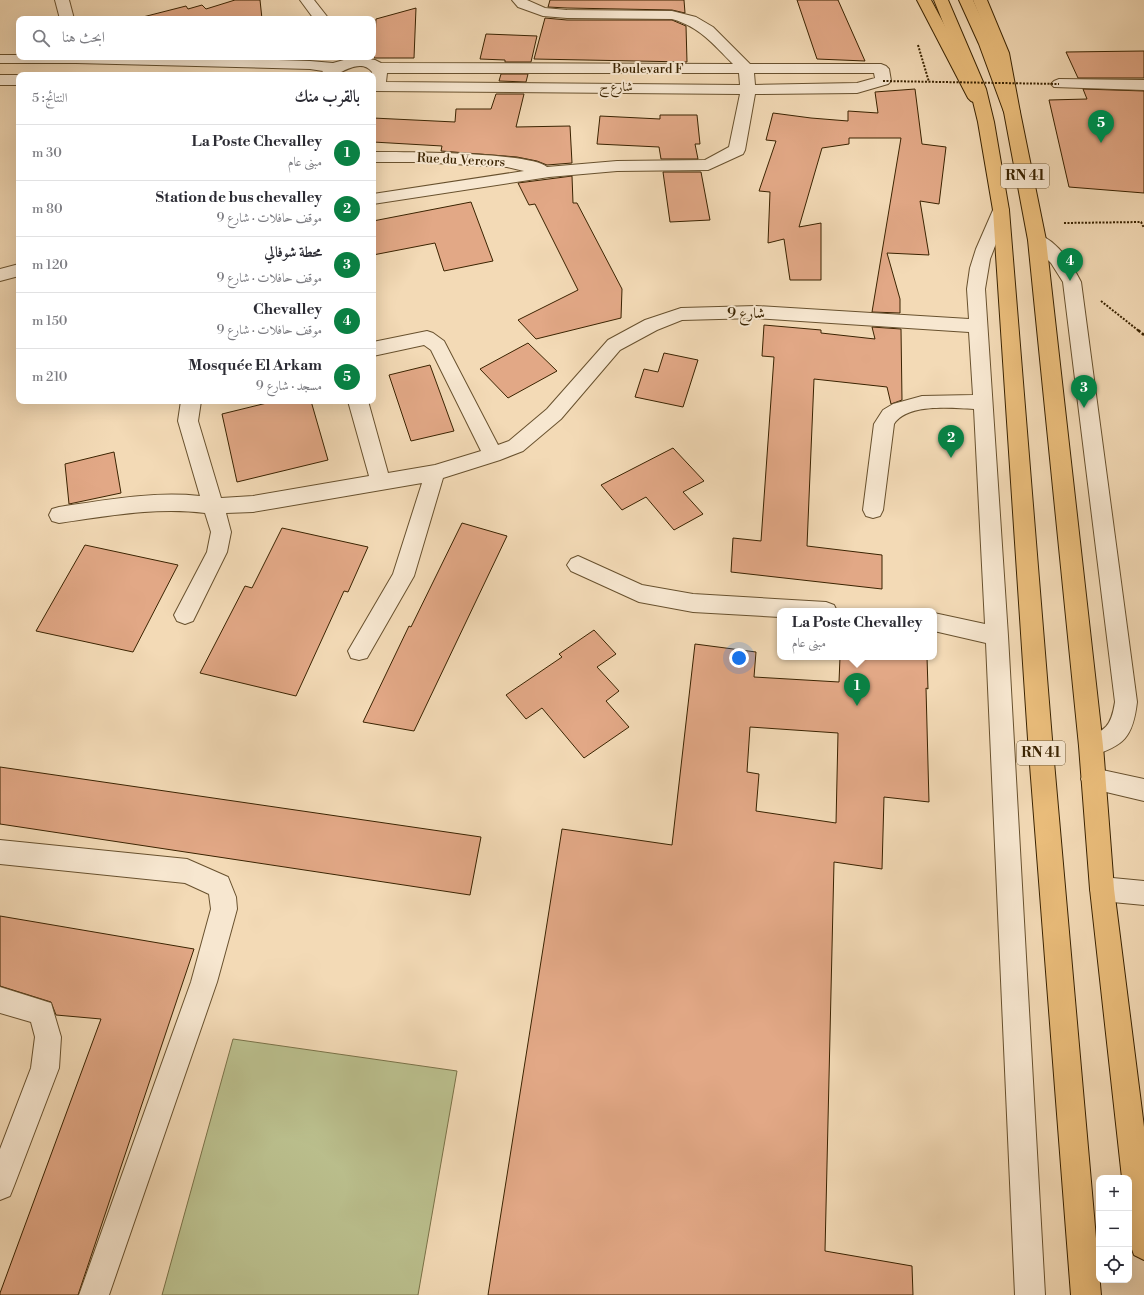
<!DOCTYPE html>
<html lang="ar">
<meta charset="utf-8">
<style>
body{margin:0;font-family:"Libre Bodoni",Amiri,serif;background:#f2f2f3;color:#2b2b33;direction:rtl}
.controls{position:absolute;right:12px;bottom:12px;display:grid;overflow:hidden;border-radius:8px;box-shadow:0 4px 16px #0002}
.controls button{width:36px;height:36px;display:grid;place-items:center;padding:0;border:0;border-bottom:1px solid #e1e1e2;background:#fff;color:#2b2b33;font:20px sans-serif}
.you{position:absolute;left:739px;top:658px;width:14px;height:14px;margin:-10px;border:3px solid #fff;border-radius:50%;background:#1a73e8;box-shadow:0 0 0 6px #1a73e833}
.badge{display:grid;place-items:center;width:26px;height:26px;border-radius:50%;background:#0b8043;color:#fff;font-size:13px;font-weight:700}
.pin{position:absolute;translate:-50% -33px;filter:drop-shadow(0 1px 2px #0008)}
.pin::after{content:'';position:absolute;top:21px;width:14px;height:12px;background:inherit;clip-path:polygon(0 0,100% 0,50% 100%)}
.popup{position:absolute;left:777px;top:608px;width:160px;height:52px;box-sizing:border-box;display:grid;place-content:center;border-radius:8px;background:#fff;filter:drop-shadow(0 1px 3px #0005);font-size:13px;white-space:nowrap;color:#7c7c81}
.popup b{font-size:15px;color:#2b2b33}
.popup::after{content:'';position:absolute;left:50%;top:100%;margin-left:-8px;border:8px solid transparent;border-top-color:#fff}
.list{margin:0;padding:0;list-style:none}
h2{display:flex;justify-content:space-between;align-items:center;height:52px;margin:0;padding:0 16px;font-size:17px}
h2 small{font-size:13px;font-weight:400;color:#7c7c81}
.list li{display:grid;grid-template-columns:26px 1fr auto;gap:12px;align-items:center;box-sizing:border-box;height:56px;padding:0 16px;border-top:1px solid #e1e1e2}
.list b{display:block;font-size:15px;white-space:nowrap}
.list p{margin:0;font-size:13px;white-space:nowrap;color:#7c7c81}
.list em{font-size:13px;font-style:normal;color:#7c7c81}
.icon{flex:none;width:22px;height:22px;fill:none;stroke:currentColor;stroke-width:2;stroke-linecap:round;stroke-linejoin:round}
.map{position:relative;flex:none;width:1144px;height:1295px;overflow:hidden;direction:ltr}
.search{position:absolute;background:#fff;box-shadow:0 4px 16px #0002;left:16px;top:16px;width:360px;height:44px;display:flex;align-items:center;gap:10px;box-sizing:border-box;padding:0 14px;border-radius:8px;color:#7c7c81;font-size:15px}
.panel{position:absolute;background:#fff;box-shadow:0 4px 16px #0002;left:16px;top:72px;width:360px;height:332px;border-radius:8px;direction:rtl}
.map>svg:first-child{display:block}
.green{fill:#bbc08e;stroke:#7a7248}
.building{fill:#e2a886;stroke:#3a2301;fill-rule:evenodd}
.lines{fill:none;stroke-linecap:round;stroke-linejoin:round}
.minor-casing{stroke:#68512e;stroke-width:2}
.major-casing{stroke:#3a2301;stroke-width:2}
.highway-casing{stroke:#3a2301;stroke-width:2}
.path-far1{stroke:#3a2301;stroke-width:2;stroke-dasharray:2 1.5;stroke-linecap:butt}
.path{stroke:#3a2301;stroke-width:2.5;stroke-dasharray:3 2;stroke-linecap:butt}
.minor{fill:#f7e7d0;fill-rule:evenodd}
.major{fill:#eabd7b;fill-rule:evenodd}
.highway{fill:#eabd7b;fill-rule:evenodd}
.path-bridge{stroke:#3a2301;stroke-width:2;stroke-dasharray:2 1.5;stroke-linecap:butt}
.labels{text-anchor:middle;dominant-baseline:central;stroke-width:4;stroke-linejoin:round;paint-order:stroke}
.far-street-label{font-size:13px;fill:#3a2301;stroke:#f7e7d0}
.shield{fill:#f7e7d0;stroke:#735e3f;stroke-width:1}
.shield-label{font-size:14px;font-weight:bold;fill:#3a2301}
.street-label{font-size:15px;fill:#3a2301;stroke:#f7e7d0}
</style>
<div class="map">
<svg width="1144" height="1295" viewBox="0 0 1144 1295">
<rect width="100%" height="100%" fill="#f3dab6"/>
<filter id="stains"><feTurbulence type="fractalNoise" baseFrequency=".005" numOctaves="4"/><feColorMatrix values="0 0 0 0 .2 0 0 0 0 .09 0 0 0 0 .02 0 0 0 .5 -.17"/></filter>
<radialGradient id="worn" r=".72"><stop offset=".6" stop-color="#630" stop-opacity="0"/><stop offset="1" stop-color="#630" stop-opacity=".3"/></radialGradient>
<path class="green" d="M233 1039 457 1071 418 1295H162Z"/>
<g class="building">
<path d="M235 0H260L262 19H135L186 6 188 9 202 5 206 9Z"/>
<path d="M550 0H684L685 13 672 10 567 8 548 7Z"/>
<path d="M797 0H838L865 61 817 59Z"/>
<path d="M416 8 414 58H374L376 19Z"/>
<path d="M545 18 567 20H672L686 26 687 62 534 59Z"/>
<path d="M486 34 537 36 531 62H505V60L480 59Z"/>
<path d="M1144 51V78H1078L1066 52Z"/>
<path d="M501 74H528L526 82 499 81Z"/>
<path d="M915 89 922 144 946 147 939 204 920 201 929 255 887 253 900 299V313L872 312 901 138H849V144L822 148 799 227 821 223V280H790L784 239 768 243 770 192 759 191 776 141 766 140 773 113 811 118 848 121V111L878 113 875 92Z"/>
<path d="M1083 89 1144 91V193L1069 187 1049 100 1087 99Z"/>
<path d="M496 94H524L516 127 570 126 572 163 547 165 537 161 517 157 441 151 442 146 373 142V118L455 122 456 109H491Z"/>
<path d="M660 115H697L700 144H695L698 159H661L659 147 597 144 600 116 660 119Z"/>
<path d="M663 172H701L710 220 670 222Z"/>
<path d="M572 176 573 203H577L622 289 621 318 536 339 518 320 578 290 535 204 529 205 518 183Z"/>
<path d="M471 202 493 261 444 271 435 243 373 255V221Z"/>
<path d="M764 325 821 330V333L875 339 872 327 901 329 902 400 891 404 887 387 814 379 807 546 882 555V589L731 572 733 538 761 541 774 357 762 356Z"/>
<path d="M528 343 557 371 508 398 480 369Z"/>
<path d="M664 353 698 360 683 407 635 397 644 369 658 372Z"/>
<path d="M430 365 454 431 411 441 389 375Z"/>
<path d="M275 401H311L328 460 237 482 222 414Z"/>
<path d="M673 448 704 481 683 492 703 514 674 530 646 497 622 510 601 485Z"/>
<path d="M114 452 121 493 69 504 65 464Z"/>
<path d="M462 523 507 536 414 731 363 722 409 626 411 627Z"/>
<path d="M282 528 368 547 348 592 344 591 296 696 200 673 245 586 252 588Z"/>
<path d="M85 545 178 565 133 652 36 631Z"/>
<path d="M594 630 616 654 597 667 619 691 606 701 629 727 584 758 542 708 526 719 506 695 562 657 559 654Z"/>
<path d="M695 644 756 652 754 677 839 682 840 657H927L928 689 926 688 929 802 884 797 882 869 834 862 825 1251 912 1266 913 1295H488L562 829 672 845ZM750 727 838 733 836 823 756 811 759 774 747 772Z"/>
<path d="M0 767 481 837 470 895 0 824Z"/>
<path d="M0 916 194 949 78 1295H0V1293L101 1019 56 1015 51 1002 0 986Z"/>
</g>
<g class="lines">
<defs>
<g id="minor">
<path d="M55 0H69L74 19H60Z"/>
<path d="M300 0H314L329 19H314Z"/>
<path d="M512 0H527L545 8 567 10 672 11 696 17 713 27 750 64H881L886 66 889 69 891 81 888 84 857 93 755 94 745 150 743 154 708 170 617 171 549 177 373 204V194L524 171 507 167 417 162H373V152C400 152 532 152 547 167L617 161 705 160 729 147 740 94 374 91 372 72C363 60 347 69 337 74 333 76 325 75 320 75L323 71 310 69 76 63H0V55H19V57H173L310 61 333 63 351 58H361L375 60 381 63 733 64C713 44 700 27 672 19L567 18 543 16 518 7ZM387 73H739L740 85 386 82ZM754 73H874L875 78 857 83 755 85Z"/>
<rect x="0" y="75" width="19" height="10"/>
<path d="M1059 79 1144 80V90L1054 87 1051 84 1054 81Z"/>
<path d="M1001 205 1007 206 1009 210 990 259 985 289 1008 636 1045 1295H1015L986 643 934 631V613L985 624 974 409C952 408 907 403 894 424L883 510 880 516 873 518 866 516 863 510 874 424 883 410 893 404 922 396 973 395 969 332 756 318 682 320 657 330 620 350 561 419 523 451 500 460 443 478 414 576 367 658 359 660 351 658 348 651 393 574 422 483 253 512 226 513 231 532 227 552 193 621 185 624 177 621 174 615 207 552 211 532 205 513C156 507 108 516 59 523L52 521 49 515 52 509 59 507C106 500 153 491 200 496L178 421 181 401H201L198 421 221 498 253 496 369 476 348 401H368L388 473 435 465 481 451 431 350 424 345 373 356V342L427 331 433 333 444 341 498 445 509 441 547 409 608 340 645 320 681 308 756 306 969 319 967 289 970 268 976 249 993 210 995 206Z"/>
<path d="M1037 234C1057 240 1072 264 1081 282L1137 702C1133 737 1124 746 1091 756L1083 753 1079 746 1083 739C1106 730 1111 727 1115 702L1063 282 1051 263 1028 240 1031 236Z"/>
<path d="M19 264V276L0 281V269Z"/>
<path d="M578 556 642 585 693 594 826 602 834 605 837 611H780V617L693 612 639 602 571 571 567 565 571 559Z"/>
<path d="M1093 768 1144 779V801L1085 787 1081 779 1085 771Z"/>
<path d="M0 840 187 859 228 877 236 897 237 909 217 982 109 1295H79L191 982 211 909 209 894 185 883 0 864Z"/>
<path d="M1102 877 1144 881V905L1102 901 1093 898 1090 889 1093 880Z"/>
<path d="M0 987 51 1003 61 1037 59 1068 14 1186 10 1196 0 1200V1149L31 1068 35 1037 31 1022 0 1013Z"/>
</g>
<g id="major">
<path d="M917 0H931L984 98 981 101 976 103 971 101 968 98Z"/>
<path d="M973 0H987L1009 53 1020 112 1018 115 1012 117 1006 115 1004 112 995 53Z"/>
</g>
<g id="highway">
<path d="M934 0H948L986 89 994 122 1009 210 1052 739 1101 1295H1071L1028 739 993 210 978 122 970 89Z"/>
<path d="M959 0H973L993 44 1020 112 1046 240 1103 746 1114 889 1144 1127V1260L1134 1255 1129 1241V1178H1122L1090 889 1079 746 1028 240 1004 112 979 44Z"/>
</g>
</defs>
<use href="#minor" class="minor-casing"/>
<use href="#major" class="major-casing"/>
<use href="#highway" class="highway-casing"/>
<g class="path-far1">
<path d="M918 45 929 82"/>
<path d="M1064 223 1141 222 1144 228"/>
<path d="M1101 301 1139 331"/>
</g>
<path class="path" d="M1138 330 1144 335"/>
<use href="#minor" class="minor"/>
<use href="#major" class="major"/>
<use href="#highway" class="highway"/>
<path class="path-bridge" d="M883 81 1059 84"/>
</g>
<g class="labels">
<g class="far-street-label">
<text x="648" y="69">Boulevard F</text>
<text x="616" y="87">شارع ح</text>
<text transform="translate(461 160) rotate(3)">Rue du Vercors</text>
</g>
<g class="shield">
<rect x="1001" y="164" width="48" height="24" rx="3"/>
<rect x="1017" y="741" width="48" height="24" rx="3"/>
</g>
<g class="shield-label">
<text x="1025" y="176">RN 41</text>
<text x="1041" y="753">RN 41</text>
</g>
<g class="street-label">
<text x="746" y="313">شارع 9</text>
</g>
</g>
<rect width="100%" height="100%" filter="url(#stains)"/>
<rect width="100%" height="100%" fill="url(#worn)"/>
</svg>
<div class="controls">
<button>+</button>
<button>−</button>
<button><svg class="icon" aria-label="locate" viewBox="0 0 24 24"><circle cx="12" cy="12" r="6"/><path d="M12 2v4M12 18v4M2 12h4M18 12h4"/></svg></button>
</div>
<div class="you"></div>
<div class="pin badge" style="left:857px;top:706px">1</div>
<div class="popup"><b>La Poste Chevalley</b>مبنى عام</div>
<div class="pin badge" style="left:951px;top:458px">2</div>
<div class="pin badge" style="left:1084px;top:408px">3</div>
<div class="pin badge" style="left:1070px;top:281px">4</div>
<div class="pin badge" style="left:1101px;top:143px">5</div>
<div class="search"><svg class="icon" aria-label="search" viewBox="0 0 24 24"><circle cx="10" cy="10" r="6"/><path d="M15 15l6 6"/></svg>ابحث هنا</div>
<section class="panel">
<h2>بالقرب منك<small>النتائج: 5</small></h2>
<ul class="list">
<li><span class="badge">1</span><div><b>La Poste Chevalley</b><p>مبنى عام</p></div><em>30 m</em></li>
<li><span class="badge">2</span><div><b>Station de bus chevalley</b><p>موقف حافلات · شارع 9</p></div><em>80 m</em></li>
<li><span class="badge">3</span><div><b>محطة شوفالي</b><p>موقف حافلات · شارع 9</p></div><em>120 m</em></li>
<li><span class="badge">4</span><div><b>Chevalley</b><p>موقف حافلات · شارع 9</p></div><em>150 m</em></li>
<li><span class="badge">5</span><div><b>Mosquée El Arkam</b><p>مسجد · شارع 9</p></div><em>210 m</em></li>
</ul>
</section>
</div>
